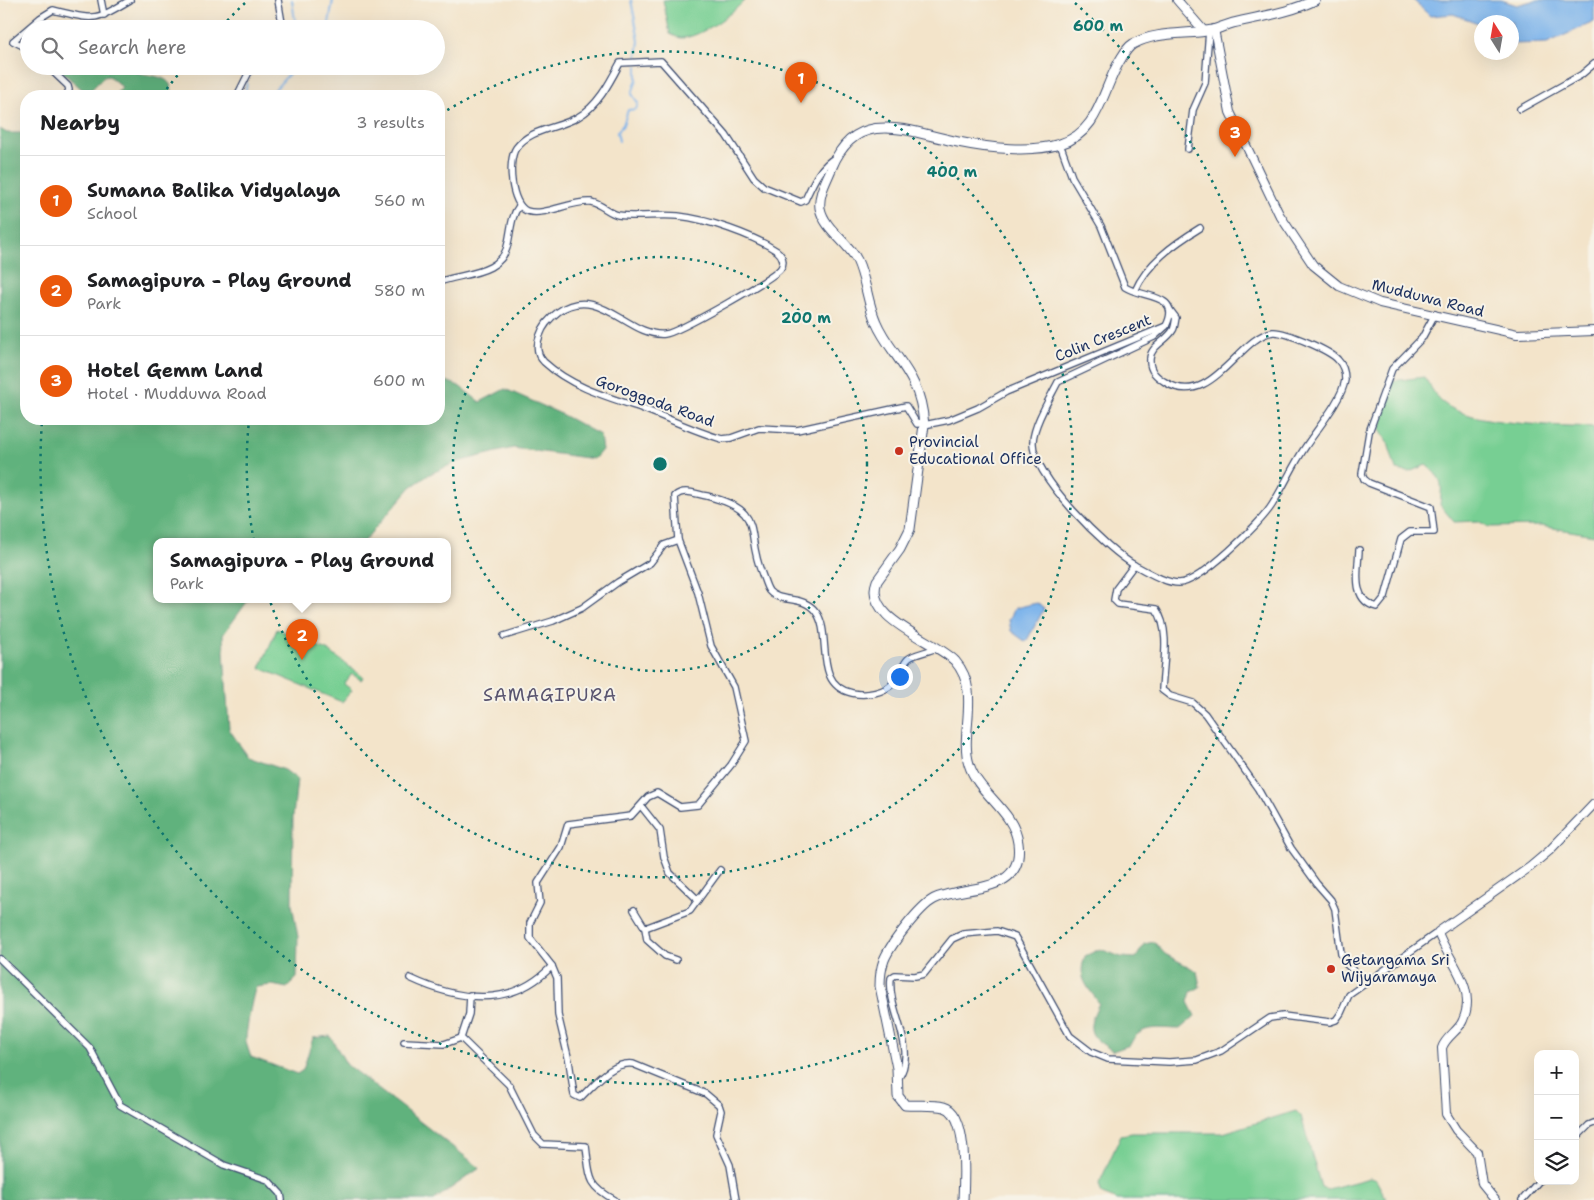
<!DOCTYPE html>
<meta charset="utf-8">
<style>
body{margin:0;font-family:"Shantell Sans",sans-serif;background:#f2f2f2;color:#202124}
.controls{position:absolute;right:15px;bottom:15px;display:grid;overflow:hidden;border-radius:10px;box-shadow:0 5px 20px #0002}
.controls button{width:45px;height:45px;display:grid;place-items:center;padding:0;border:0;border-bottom:1px solid #e0e0e0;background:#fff;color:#202124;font:25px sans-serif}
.compass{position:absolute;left:1474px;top:15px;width:45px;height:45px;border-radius:50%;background:#fff;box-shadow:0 5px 20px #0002;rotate:349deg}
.you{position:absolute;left:899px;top:676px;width:18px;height:18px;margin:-12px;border:4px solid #fff;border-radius:50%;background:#1a73e8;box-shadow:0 0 0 8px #1a73e833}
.badge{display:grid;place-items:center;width:32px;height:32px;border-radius:50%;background:#ea580c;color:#fff;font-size:16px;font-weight:700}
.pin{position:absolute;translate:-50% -41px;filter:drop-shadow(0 1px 2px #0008)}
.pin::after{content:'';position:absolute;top:26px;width:18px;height:15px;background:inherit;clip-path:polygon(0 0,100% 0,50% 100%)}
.popup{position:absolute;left:153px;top:538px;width:298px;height:65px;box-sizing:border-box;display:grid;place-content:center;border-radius:10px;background:#fff;filter:drop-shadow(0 1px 4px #0005);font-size:16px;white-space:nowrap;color:#757577}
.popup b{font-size:19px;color:#202124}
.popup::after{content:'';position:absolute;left:50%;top:100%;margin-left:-10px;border:10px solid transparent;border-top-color:#fff}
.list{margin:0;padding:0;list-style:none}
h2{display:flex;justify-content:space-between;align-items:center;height:65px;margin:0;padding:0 20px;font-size:21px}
h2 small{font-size:16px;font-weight:400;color:#757577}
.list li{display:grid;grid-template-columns:32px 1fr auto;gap:15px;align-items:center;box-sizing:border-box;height:90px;padding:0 20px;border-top:1px solid #e0e0e0}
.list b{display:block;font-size:19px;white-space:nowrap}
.list p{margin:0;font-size:16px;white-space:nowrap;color:#757577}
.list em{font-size:16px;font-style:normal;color:#757577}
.icon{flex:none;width:28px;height:28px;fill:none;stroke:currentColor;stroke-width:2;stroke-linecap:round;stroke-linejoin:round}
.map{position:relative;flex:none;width:1594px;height:1200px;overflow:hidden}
.search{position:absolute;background:#fff;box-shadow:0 5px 20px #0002;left:20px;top:20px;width:425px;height:55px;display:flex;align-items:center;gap:12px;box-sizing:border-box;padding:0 18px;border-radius:28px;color:#757577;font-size:19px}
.panel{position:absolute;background:#fff;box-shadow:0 5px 20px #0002;left:20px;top:90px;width:425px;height:335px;border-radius:20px}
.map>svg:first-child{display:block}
.green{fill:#77cf93;stroke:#497f78}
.forest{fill:#61b27d;stroke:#3e706e}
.water{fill:#7bb3eb;stroke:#4b71a4}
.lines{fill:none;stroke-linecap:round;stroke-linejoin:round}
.stream{stroke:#7bb3eb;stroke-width:2}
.street-casing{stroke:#3b4a6e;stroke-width:8}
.secondary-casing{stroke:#3b4a6e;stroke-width:10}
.primary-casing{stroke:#3b4a6e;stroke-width:11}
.street{stroke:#fff;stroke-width:5.5}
.secondary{stroke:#fff;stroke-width:8}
.primary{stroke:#fff;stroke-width:9}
.ring{fill:none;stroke:#0f766e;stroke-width:2.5;stroke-dasharray:2.5 5}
.poi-dot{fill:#c8321e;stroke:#f7f3e8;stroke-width:2}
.labels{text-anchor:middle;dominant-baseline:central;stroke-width:4;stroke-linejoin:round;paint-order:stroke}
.street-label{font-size:15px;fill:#1b2f5e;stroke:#f7f3e8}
.poi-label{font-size:15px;fill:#1b2f5e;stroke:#f7f3e8;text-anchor:start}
.quarter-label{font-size:18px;letter-spacing:1px;fill:#59546f;stroke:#f7f3e8}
.centre{fill:#0f766e;stroke:#f7f3e8;stroke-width:2.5}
.ring-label{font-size:15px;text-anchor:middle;font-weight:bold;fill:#0f766e;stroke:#f7f3e8;stroke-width:4;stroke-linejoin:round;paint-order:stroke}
</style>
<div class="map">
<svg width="1594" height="1200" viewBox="0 0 1594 1200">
<rect width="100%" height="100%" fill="#f7f3e8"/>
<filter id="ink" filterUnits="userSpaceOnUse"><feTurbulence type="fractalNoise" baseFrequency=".02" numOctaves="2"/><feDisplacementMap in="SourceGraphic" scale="10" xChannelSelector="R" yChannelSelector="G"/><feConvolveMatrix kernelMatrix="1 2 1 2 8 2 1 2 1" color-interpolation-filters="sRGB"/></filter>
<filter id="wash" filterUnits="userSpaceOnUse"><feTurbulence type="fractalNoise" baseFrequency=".0096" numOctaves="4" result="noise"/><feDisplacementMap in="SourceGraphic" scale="20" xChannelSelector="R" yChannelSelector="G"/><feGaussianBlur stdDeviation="1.12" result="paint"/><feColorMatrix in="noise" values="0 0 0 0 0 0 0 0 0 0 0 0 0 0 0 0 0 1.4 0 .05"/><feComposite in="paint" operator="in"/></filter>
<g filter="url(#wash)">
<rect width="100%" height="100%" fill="#f3e4ca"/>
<g class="green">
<path d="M663 0H745C733 13 700 38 681 38 678 38 673 35 670 34Z"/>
<path d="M1424 377C1430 385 1435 396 1442 402 1469 426 1558 425 1594 427V535L1541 526 1489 527 1478 521 1454 522 1440 505C1442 483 1444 480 1426 465L1409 472 1396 470 1388 443 1380 430 1392 381Z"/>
<path d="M277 629 329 651 363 677 361 680 352 674 344 684 352 690 342 702 260 668Z"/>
<path d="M1296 1111 1301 1116 1321 1187 1328 1189 1370 1178 1376 1180 1387 1200H1118L1102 1194 1099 1184 1121 1135 1132 1133H1223Z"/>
</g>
<g class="forest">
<path d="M55 66H132L135 72C150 77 176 74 171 96H114L122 87 109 76 104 77 91 90H83Z"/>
<path d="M0 129 7 133H26V419H439V378L459 386 480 402 505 389 559 413 600 435 602 450 594 459 513 448 457 462 430 474 411 487 364 541H157V599H249L223 635 229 729 248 757 285 770 297 779 293 817 292 904 298 937 297 978 287 988 272 985 256 987C253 992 245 1036 246 1041 247 1046 249 1052 251 1057L297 1074 303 1070 313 1038 330 1036 347 1065 480 1168 434 1200H0Z"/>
<path d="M1154 942 1165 954 1197 971 1200 987 1191 992 1188 1002 1195 1016 1180 1029C1159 1029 1140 1023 1130 1045L1113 1051C1087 1035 1086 1030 1099 1003 1087 986 1077 978 1085 956L1100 949 1121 957 1136 958 1144 944Z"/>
</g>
<g class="water">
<path d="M1413 0H1501L1517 5 1536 0H1594V22L1547 43 1512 44V22L1481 24 1453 14 1430 16Z"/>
<path d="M1037 603 1044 609 1026 642 1011 631 1009 620 1015 608Z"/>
</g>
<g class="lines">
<g class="stream">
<path d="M292 0 295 21 293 29"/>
<path d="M631 0 639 41 637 56"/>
<path d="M328 29 333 0"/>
<path d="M250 75 262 66"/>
<path d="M245 96 247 82"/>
<path d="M269 96 296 66"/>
<path d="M619 141 617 132 623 125 628 110 636 109 638 103 632 94 637 79V66"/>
</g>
</g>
</g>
<g filter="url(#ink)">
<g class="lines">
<defs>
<g id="street">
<path d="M101 0 104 15"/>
<path d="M278 0 283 29"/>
<path d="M29 49 13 41 40 18 53 10C95 20 93 22 130 0"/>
<path d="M47 66 68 86 69 90 66 96"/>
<path d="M237 96 252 66"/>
<path d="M1520 109 1581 75 1594 64"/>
<path d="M1188 149 1193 110 1205 83 1209 30"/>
<path d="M836 157C819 167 813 183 805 200L801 202 764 187 754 178 726 135 661 61 620 63C610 82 598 106 578 117 558 129 531 128 516 148 507 161 511 205 527 211 544 217 572 200 591 202 601 204 609 213 618 215 638 218 659 214 678 216 707 219 753 235 777 251 782 255 785 262 781 268 775 278 677 333 665 334 629 338 599 283 558 312 550 318 543 326 540 335 536 345 536 354 544 362 570 386 604 396 638 407 666 417 693 431 722 439L731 438 759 428 797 430 906 406 917 424 924 423"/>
<path d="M439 282C463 273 503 275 508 243 511 230 511 216 519 206"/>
<path d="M1135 291C1147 263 1174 244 1200 228"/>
<path d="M1166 326 1154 337 1058 382C1050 398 1034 424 1033 441 1030 474 1108 551 1136 566 1148 572 1165 583 1179 583 1200 583 1261 523 1272 505 1284 486 1293 465 1306 446 1317 429 1342 400 1345 380 1345 373 1343 365 1338 360 1331 351 1285 331 1273 332 1239 336 1211 411 1165 382 1157 377 1149 371 1150 359 1150 346 1167 341 1173 330 1175 327 1175 321 1176 318L1170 310"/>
<path d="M924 425 949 420 978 408 1006 392 1166 326C1183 293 1141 298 1125 287L1101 226 1072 177 1060 144"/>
<path d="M1359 550C1358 571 1351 601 1377 607L1385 597 1401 539 1410 532H1434L1431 507 1369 483 1364 479 1362 474 1369 432 1392 369 1422 338 1435 314"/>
<path d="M1134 565 1116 589 1114 600 1118 604 1156 609C1171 629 1163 666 1162 690L1170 696 1193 703 1205 714 1258 789 1291 848 1317 884 1331 900 1335 909 1341 954 1346 964 1366 982"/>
<path d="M504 636 553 621 582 608 618 582 650 563 664 545 678 540"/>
<path d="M641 806 660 830 664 857 670 873 698 900"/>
<path d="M634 910 645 928 647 940 665 956 676 960"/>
<path d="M645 928 690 911 720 870"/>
<path d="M0 959 90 1048 120 1105 224 1165 268 1180 281 1194 282 1200"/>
<path d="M410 978C459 1001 511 1009 552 966"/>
<path d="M461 1038 509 1085 534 1135 543 1144 586 1146C590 1175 586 1185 615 1200"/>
<path d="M404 1042 444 1044 461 1038 469 1014 470 995"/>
<path d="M898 1079C919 1049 887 1011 891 978L895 975 915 976 924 974 952 939 963 934 997 931 1015 937 1070 1036 1091 1052 1108 1059 1169 1062 1197 1060 1221 1051 1270 1018 1283 1016 1330 1022 1336 1020 1341 1013 1349 995 1438 932"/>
<path d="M1575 1139 1589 1125 1594 1123"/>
<path d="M736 1200 730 1165 716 1134 721 1111 719 1105 706 1094 633 1064C612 1061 595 1084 580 1098L574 1095 569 1061 558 1015 557 978 552 966 530 938V923L540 903 538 883 561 847 568 824 631 816 648 797 657 793 680 807 698 805 731 765 746 741 734 687 711 646 698 593 678 540 675 496C684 488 695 494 707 496 767 511 744 530 762 574 764 579 766 587 769 591 780 604 803 594 816 612 833 634 812 684 852 693 866 696 885 693 894 682 900 675 902 665 908 659 913 654 928 652 936 648"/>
<path d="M1522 1200 1539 1181"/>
</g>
<g id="secondary">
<path d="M1177 0 1204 31"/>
<path d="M1214 29 1230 112 1279 214 1313 265 1339 286 1380 303 1517 334 1594 331"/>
<path d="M1495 1200 1482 1184 1477 1152 1456 1130 1446 1114 1442 1048C1446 1036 1459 1031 1463 1020 1478 987 1447 960 1438 932L1530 867 1549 851 1594 804"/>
</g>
<path id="primary" d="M963 1200C964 1180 968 1113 944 1107 932 1104 917 1106 905 1105L898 1096 897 1068 880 986C880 976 881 968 884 960 890 945 920 906 934 899 964 884 1025 896 1018 843 1014 810 978 794 969 764 959 732 982 692 955 661 935 640 862 619 877 581L900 549 910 529 924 425C923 412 920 396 914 384 904 362 885 344 876 322 867 302 866 279 857 260 848 242 824 229 820 208 818 194 827 180 832 167 857 106 909 132 958 142 987 148 1031 153 1060 144 1101 132 1102 87 1122 57 1125 52 1128 47 1133 44 1156 31 1187 35 1213 30 1220 28 1226 25 1233 23 1262 16 1289 13 1315 0"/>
</defs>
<use href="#street" class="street-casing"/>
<use href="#secondary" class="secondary-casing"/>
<use href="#primary" class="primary-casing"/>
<use href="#street" class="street"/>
<use href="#secondary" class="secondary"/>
<use href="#primary" class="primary"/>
</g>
</g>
<g class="ring">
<circle cx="660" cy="464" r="207"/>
<path d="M441 114A413 413 0 1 1 249 421"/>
<path d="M162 95A620 620 0 0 1 182 70M222 26A620 620 0 0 1 245 3M1075 3A620 620 0 1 1 42 421"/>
</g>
<g class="poi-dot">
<circle cx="899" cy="451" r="5"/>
<circle cx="1331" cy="969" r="5"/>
</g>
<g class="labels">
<g class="street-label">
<text transform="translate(1428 298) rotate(14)">Mudduwa Road</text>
<text transform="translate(1103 338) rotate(-22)">Colin Crescent</text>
<text transform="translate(655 401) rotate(20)">Goroggoda Road</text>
</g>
<g class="poi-label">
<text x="909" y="442">Provincial<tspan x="909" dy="17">Educational Office</tspan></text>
<text x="1341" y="960">Getangama Sri<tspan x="1341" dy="17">Wijyaramaya</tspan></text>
</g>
<g class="quarter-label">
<text x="550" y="695">SAMAGIPURA</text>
</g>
</g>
<circle cx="660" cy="464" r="8" class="centre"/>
<g class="ring-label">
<text x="1098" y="31">600 m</text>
<text x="952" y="177">400 m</text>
<text x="806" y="323">200 m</text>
</g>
</svg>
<div class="controls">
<button>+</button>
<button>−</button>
<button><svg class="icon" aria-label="layers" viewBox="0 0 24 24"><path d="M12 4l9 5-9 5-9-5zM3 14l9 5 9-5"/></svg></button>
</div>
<svg class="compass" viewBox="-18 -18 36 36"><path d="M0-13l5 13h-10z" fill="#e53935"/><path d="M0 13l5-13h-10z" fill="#757577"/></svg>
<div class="you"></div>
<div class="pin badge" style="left:801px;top:103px">1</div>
<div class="pin badge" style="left:302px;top:660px">2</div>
<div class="popup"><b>Samagipura - Play Ground</b>Park</div>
<div class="pin badge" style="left:1235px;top:157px">3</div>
<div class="search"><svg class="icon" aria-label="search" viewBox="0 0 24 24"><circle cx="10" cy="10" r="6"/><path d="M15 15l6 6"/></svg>Search here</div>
<section class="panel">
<h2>Nearby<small>3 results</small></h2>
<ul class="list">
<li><span class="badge">1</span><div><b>Sumana Balika Vidyalaya</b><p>School</p></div><em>560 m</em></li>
<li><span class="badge">2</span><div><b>Samagipura - Play Ground</b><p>Park</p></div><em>580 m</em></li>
<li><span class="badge">3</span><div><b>Hotel Gemm Land</b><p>Hotel · Mudduwa Road</p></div><em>600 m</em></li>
</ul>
</section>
</div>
